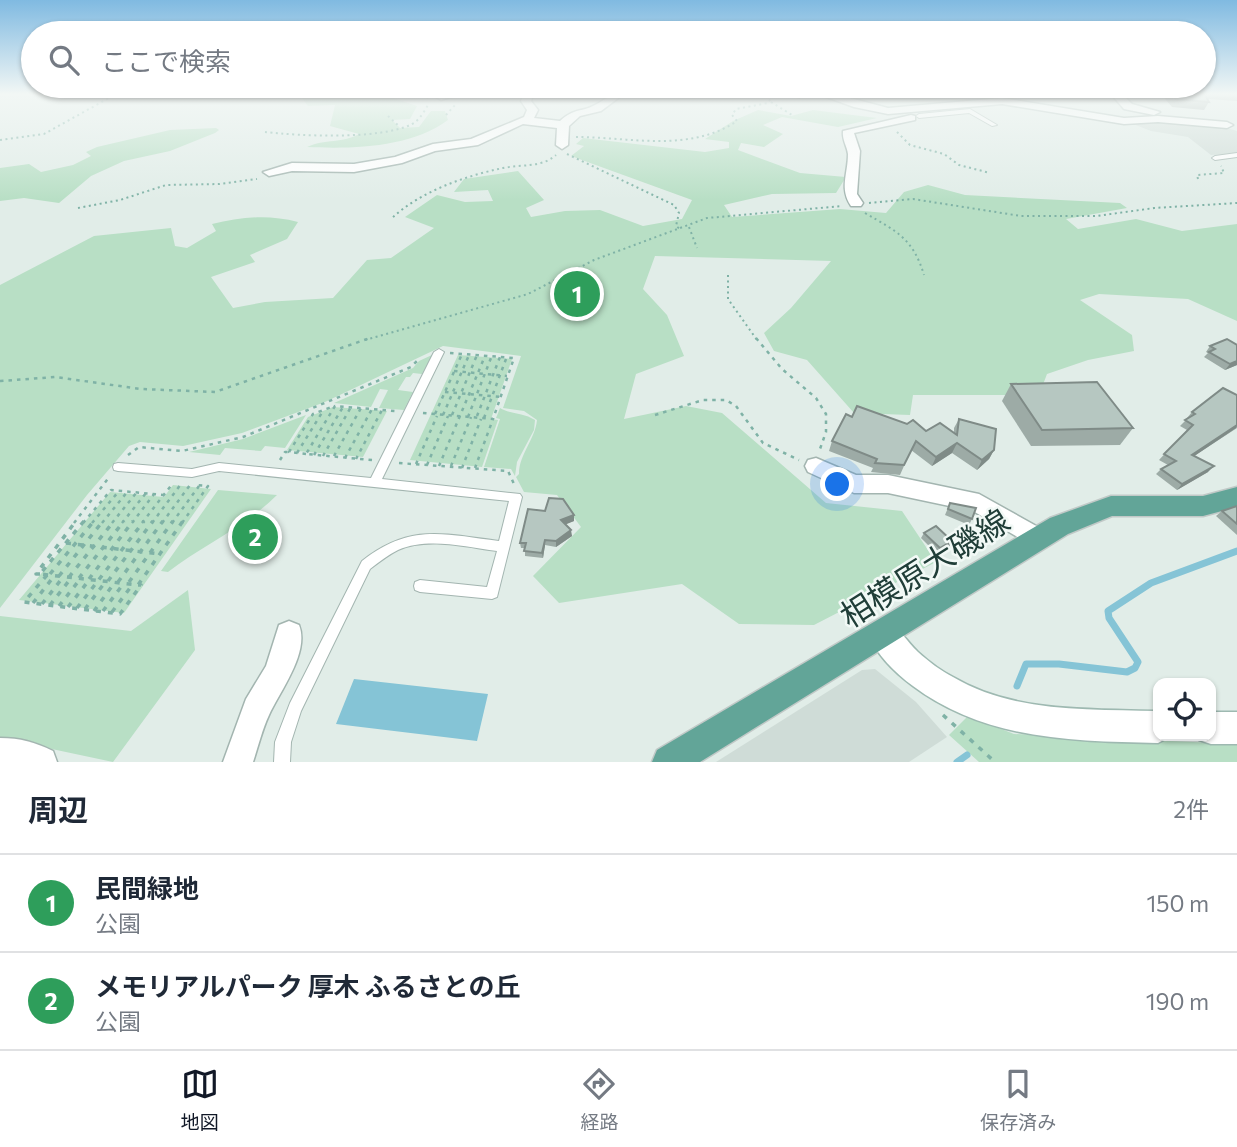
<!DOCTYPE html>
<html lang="ja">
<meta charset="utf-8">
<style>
body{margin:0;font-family:Commissioner,"Noto Sans JP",sans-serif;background:#f6f6f7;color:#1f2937}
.controls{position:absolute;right:21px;bottom:21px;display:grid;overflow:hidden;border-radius:14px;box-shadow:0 2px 5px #0004}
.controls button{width:63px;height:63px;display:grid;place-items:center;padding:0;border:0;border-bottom:2px solid #e0e1e3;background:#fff;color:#1f2937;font:35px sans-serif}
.you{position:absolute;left:838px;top:485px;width:24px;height:24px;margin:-18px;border:5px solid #fff;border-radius:50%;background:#1a73e8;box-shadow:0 0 0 10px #1a73e833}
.badge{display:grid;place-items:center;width:46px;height:46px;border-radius:50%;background:#111827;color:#fff;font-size:23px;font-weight:700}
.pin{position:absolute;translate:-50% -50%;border:4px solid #fff;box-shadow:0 2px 7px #0006}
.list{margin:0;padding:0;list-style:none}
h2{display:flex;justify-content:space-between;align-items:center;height:91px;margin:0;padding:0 28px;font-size:30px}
h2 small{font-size:23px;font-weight:400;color:#747a83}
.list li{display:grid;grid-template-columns:46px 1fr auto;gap:21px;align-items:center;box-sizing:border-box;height:98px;padding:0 28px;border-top:2px solid #e0e1e3}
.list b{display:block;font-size:26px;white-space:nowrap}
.list p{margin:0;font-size:23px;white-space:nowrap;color:#747a83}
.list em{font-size:23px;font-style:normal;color:#747a83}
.icon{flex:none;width:38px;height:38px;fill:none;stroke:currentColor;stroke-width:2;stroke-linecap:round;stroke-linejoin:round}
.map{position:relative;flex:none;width:1237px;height:762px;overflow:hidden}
.search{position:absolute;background:#fff;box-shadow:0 2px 5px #0004;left:21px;right:21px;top:21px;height:77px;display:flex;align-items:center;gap:18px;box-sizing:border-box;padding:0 24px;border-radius:38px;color:#747a83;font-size:26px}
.sheet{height:287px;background:#fff}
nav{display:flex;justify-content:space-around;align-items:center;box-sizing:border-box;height:98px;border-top:2px solid #e0e1e3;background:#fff;font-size:19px;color:#747a83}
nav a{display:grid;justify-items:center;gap:4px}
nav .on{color:#111827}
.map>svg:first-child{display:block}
.built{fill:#cfdcd7}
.green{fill:#b8dfc5}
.water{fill:#85c4d6}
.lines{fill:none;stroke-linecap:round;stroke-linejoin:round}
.stream{stroke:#85c4d6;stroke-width:7}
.lane-casing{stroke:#a3b5b0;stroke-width:2}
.street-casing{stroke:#a3b5b0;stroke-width:3}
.secondary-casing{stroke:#9eb9b1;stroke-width:3}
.primary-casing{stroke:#c1c9c7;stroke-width:3}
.path-far2{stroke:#7fb2a6;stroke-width:2;stroke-dasharray:2 3.5;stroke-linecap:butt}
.path-far1{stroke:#7fb2a6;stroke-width:2.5;stroke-dasharray:3.5 5;stroke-linecap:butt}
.path{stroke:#7fb2a6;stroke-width:3.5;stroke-dasharray:5 7;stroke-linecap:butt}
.lane{fill:#fff;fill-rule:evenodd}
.street{fill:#fff;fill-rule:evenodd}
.secondary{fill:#fff;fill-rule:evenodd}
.primary{fill:#62a598;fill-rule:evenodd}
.wall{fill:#9daba6}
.shaded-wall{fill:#7f8b87}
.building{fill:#b6c7c1;stroke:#7f8b87;stroke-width:2}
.labels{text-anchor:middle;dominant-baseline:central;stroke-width:5;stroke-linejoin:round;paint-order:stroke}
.near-street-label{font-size:32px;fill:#203e38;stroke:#f2f9f6}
</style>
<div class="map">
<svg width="1237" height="762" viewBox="0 0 1237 762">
<rect width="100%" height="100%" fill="#e1ede8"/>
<g class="built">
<path d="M1159 120 1217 125 1237 131V153L1211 155 1188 137 1151 131 1128 122Z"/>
<path d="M875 669 916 702 947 737 909 762H716L862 670Z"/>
</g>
<g class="green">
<path d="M268 93H378L417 106 410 119 392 120 400 128 419 127 431 111H445L448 120C410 148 352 149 307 147 324 139 344 143 359 134L330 126 335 105 308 106 299 94 265 97Z"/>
<path d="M758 110 791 116 813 110 877 118 838 127 782 117 763 125 783 134 764 147 741 143 738 150 800 173 846 177 836 193 772 194 724 205 732 217 840 209 886 213 904 192 928 185 965 195 1120 203 1127 208 1066 219 1078 229 1136 219 1182 231 1237 224V321L1188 299 1099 294 1080 300 1132 335 1134 351 1088 360 1047 374 1039 395H913L910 415 854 413 807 360 774 351 764 333 791 308 831 261 655 256 643 289 667 315 684 356 636 374 624 419 686 406 722 413 826 503 902 511 936 562 814 625 739 624 682 584 559 603 533 576 581 527 557 495 524 492 516 477 519 474C519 454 535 440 537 420L524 411 503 408 521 356 443 346 325 402 242 433 183 446 140 442 129 446 87 495 0 608V285L94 236 171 228 175 246 187 248 216 231 212 224C241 217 268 214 298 222L287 239 250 255 255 262 211 277 233 308 265 302 333 298 367 260 391 258 434 228 405 217 437 195 465 202 493 201 488 190 454 192 464 179 518 171 544 200 526 208 531 217 565 211 600 210 643 226 682 219 692 200 571 156 584 146 576 144 583 138 705 152 729 148V142L705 139 733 121Z"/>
<path d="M216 128 219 130 215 133 170 151 124 161 91 176 59 203 24 198 0 201V168L29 164 41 172 73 165 91 156 86 152 97 147 170 130Z"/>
<path d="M432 355 422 374 413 373 410 377H406L398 390 413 392 404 410 379 408 388 390 380 389 371 407 334 403 413 368 419 361Z"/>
<path d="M458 355 512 359 491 419 498 420 482 467 410 460Z"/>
<path d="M333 407 387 411 363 457 287 450 308 417Z"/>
<path d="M500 408C509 414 523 412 535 420L534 430 517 462 515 476 511 469 484 467 500 419 496 418Z"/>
<path d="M306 415 285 448 265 446 261 451 225 448 220 455 189 452 243 439Z"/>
<path d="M173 485 211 489 124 613 19 600 110 492 164 497Z"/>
<path d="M218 490 277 495C245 527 203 545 168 572L161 571Z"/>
<path d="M188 590 195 650 113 762 0 738V616L131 631Z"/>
<path d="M968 716 1014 734 1237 744V762H979L949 735Z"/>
</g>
<path class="water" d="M354 679 488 694 477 741 336 724Z"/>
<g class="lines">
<g class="stream">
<path d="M1017 686 1026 664H1059L1127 672 1135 668 1138 662 1109 618 1108 611 1151 583 1237 551"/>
<path d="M957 762 967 755"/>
</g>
<defs>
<g id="lane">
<path d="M970 109 997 125 992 126 969 113 919 118 916 116 919 114Z"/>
<path d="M1237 153V157L1215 160 1212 158 1215 156Z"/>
<path d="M439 349 444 352 382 479 520 494 522 497 497 597 492 599 420 592 415 590 414 586 415 582 420 580 487 587 497 551C465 547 428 537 398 550 388 555 379 562 370 569L301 711 291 742 290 762H274L275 742 290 703 362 561C410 523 443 534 499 541L509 501 219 471 192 477 118 471 114 470 113 467 114 464 118 463 192 469 219 463 371 478 434 352Z"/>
</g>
<g id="street">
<path d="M463 93 441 100 436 97 445 93Z"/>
<path d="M524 93H534L531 101 538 110 534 118 560 121C576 107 580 113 595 105 607 99 611 93 625 93L601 111 580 116 569 126 568 145 562 149 556 145 557 128 523 124 478 145 435 151 402 163 354 172 292 171 269 176 263 172 292 163 354 164 395 157 433 144 471 139 524 117 527 110 521 101Z"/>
<path d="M815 93H831L888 108 1002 98 1124 118 1158 116 1227 122 1233 125 1227 128 1158 122 1124 124 1002 104 888 114 854 107Z"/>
<path d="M1110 93H1121L1132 104 1160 112 1154 115 1124 109Z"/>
<path d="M911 115 915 116V120L854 133 860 151 857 194 863 203 861 206H851C839 188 848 174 848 154 847 146 842 140 843 131Z"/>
<path d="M816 458 856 475H888L979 494 1047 532 1050 539 1047 546 1038 549 973 511 888 493H854L808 472 805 466 808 460Z"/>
<path d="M289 621 299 625C310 652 280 691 269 715 262 730 258 747 253 762H223L246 699 266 666 279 625Z"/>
<path d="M0 738C21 738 34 742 53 751L57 762H0Z"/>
</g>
<g id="secondary">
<path d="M883 620C899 626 906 641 918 652 928 661 941 671 953 677 1014 713 1089 709 1158 711V736H1171L1158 743C1072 741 985 740 913 686 895 673 877 655 868 634L873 624Z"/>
<path d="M1211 712H1237V744H1211L1199 740 1198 736H1211Z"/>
</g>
<path id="primary" d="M1237 487V507L1203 516H1112L1068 534 700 762H652L657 750 1050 518 1111 496H1203Z"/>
</defs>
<use href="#lane" class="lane-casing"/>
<use href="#street" class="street-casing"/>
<use href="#secondary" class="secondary-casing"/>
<use href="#primary" class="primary-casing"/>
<g class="path-far2">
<path d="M416 93 430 99"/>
<path d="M1085 93 1102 95"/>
<path d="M771 102 792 115"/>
<path d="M446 115 455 105"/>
<path d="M388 116 400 127"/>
<path d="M265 132C300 136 381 140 412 124 420 120 425 110 429 103"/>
<path d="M897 132 910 145 944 154 959 165 990 173"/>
<path d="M576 137C630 137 689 153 737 121L732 115 736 109 768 103 774 93"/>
<path d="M0 140 44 134 118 93"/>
<path d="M567 154 674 205 679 213 676 226 680 229"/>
<path d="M1198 179 1197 175 1224 173 1221 166"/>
<path d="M869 203 913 199 1021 216H1096L1154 208 1237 203"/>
<path d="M78 208 120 200 166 185 219 184 257 179"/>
<path d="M865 213C896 231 913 238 924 275"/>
<path d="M393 217C422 191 465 176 503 168 522 164 541 168 556 155"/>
<path d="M689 227 697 248"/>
<path d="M728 275V299L757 340"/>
<path d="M365 340 528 294 594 260 707 218 842 206"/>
</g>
<g class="path-far1">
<path d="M756 338 782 369 816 398 826 414V432L820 449"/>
<path d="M450 353 514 358 493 419 435 414 462 354"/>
<path d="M454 371 507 376"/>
<path d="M0 381 55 377 141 389 215 392 370 338"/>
<path d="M445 392 501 397"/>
<path d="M423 413 435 414"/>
<path d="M443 415 469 355"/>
<path d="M452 415 477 355"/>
<path d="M655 415 703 400H726L736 406 763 443 799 460"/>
<path d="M477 416 500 357"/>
<path d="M468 417 491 358"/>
<path d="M484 418 506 359"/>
<path d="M297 453 323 411"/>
<path d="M306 454 289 452 313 414 334 406"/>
<path d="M128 455 139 447 182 451 243 437 411 367 420 358"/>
<path d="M314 455 343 407"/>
<path d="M323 456 351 407"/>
<path d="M334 456 361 408"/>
<path d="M345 458 372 409"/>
<path d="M356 459 382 410"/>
<path d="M280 460 285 452H289"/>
<path d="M372 460 306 454 335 406 395 411"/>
<path d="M399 463 508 471 514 484"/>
<path d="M416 464 437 416"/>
<path d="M427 465 448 416"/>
<path d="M439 466 485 356"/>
<path d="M451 466 471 417"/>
<path d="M462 468 481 419"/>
<path d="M475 468 493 419"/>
<path d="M74 523 110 476"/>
<path d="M83 523 111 490 163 495"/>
<path d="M92 523 119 491"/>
<path d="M102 523 128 491"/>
<path d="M112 523 137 492"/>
<path d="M122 523 146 493"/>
<path d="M132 523 154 494"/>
<path d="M142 523 173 483"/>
<path d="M152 523 181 484"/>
<path d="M162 523 190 485"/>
<path d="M172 523 199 486"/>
<path d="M182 523 208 486 196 485"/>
</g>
<g class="path">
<path d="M84 521 40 574 138 585 183 521"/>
<path d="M66 543 160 554"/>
<path d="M40 574H36L76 521"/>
<path d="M50 574 94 521"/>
<path d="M47 575 24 602 120 614 141 585H138"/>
<path d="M59 576 103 521"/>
<path d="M69 577 114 521"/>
<path d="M79 578 124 521"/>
<path d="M89 579 133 521"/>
<path d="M108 581 153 521"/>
<path d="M118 582 163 521"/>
<path d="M129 582 173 521"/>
<path d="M33 603 55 575"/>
<path d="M42 604 64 576"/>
<path d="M50 605 72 577"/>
<path d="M59 606 81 578"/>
<path d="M68 607 90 579"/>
<path d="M77 608 144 521"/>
<path d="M85 609 106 581"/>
<path d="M94 611 115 582"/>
<path d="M103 611 124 583"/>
<path d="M112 612 133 584"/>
<path d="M943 715 995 762"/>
</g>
<use href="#lane" class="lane"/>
<use href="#street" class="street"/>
<use href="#secondary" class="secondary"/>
<use href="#primary" class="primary"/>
</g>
<g class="wall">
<path d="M777 93H804L800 99 777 94Z"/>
<path d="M1160 93H1237V101L1208 99 1209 102 1204 110 1172 107Z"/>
<path d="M1237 345V365L1225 370 1204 357 1208 353 1206 352 1210 346Z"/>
<path d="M1011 384 1133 428 1120 445 1031 446 1002 401Z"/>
<path d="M1237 395V428L1194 456 1208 472 1177 490 1156 474 1161 469 1168 465 1159 460 1187 430 1180 426 1188 418H1187L1192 412Z"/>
<path d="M852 417 926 431 954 433V428L959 419 994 450 989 459 977 470 952 453 932 466 911 450 900 475 871 472 873 468 829 451 832 441Z"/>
<path d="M950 503 972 519 969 525 945 515Z"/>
<path d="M1237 506V535L1216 516 1222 511Z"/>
<path d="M574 515V521L565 524 572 536 556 547 545 545 543 558 525 556V548H521L520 543Z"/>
<path d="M924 533 952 541 949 547 937 554 921 538Z"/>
</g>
<g class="shaded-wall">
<path d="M1237 361V365L1225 370 1230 364Z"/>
<path d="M1237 425 1236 428 1187 461 1192 455Z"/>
<path d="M957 443 952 453 932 466 936 457Z"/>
<path d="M994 450 989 459 977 470 982 460Z"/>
<path d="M1214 466 1208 472 1177 490 1182 484Z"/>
<path d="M574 515V521L562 526 561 520Z"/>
<path d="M571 530 572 536 556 547V541Z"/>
<path d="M545 540V545L543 558 542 553Z"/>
<path d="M952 541 949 547 937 554 940 548Z"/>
</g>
<g class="building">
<path d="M1171 93H1204L1209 102 1176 99Z"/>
<path d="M1227 339 1237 345V361L1230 364 1209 352 1215 349 1210 346Z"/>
<path d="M1097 382 1133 428 1042 430 1011 384Z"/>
<path d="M1223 388 1237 395V425L1192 455 1214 466 1182 484 1161 469 1176 461 1164 454 1193 425 1185 420 1195 414 1192 412Z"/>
<path d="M857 406 907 424 913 420 926 431 940 423 957 435 959 419 996 429 994 450 982 460 957 443 936 457 916 441 904 465 875 463 877 459 832 441 846 414 852 417Z"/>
<path d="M549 498 563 499 574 515 561 520 571 530 556 541 545 540 542 553 524 551 526 543H520L528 509 545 511Z"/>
<path d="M950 503 976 508 972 519 948 509Z"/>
<path d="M1237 506V524L1222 511Z"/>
<path d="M936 526 952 541 940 548 924 533Z"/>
</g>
<linearGradient id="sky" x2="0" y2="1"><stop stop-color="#80bae1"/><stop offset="0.47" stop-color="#f2f7f5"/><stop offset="1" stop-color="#f2f7f5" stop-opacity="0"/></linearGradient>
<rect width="1237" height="200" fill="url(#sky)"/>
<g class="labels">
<g class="near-street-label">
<text transform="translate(924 567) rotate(-32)">相模原大磯線</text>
</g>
</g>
</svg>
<div class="controls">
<button><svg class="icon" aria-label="locate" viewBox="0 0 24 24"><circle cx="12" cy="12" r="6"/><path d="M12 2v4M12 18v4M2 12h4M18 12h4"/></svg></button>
</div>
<div class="you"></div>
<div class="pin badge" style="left:577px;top:294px;background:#2e9e5b">1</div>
<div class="pin badge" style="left:255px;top:537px;background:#2e9e5b">2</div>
<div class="search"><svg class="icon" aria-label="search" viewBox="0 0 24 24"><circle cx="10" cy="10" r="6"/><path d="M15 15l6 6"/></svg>ここで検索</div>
</div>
<section class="sheet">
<h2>周辺<small>2件</small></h2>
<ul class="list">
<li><span class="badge" style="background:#2e9e5b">1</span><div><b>民間緑地</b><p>公園</p></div><em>150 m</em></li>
<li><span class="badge" style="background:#2e9e5b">2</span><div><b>メモリアルパーク 厚木 ふるさとの丘</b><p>公園</p></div><em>190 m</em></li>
</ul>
</section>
<nav>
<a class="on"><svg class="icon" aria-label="map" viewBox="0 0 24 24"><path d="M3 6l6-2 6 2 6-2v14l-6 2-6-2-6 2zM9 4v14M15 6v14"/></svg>地図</a>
<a><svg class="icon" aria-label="directions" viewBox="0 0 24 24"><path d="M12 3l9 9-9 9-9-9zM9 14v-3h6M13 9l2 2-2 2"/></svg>経路</a>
<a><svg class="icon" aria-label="saved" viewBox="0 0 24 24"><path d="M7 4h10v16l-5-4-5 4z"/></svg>保存済み</a>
</nav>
